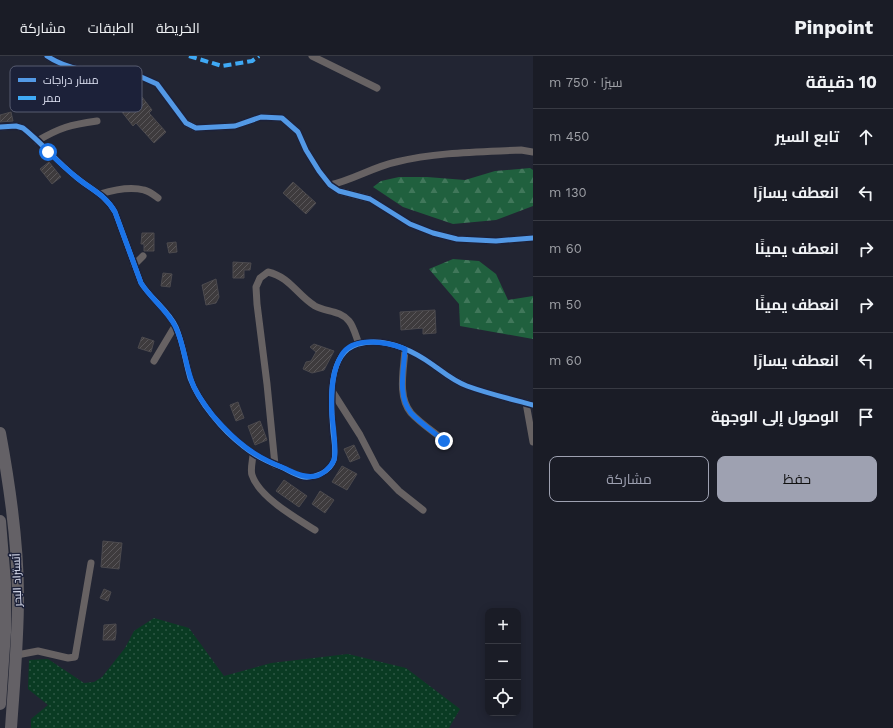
<!DOCTYPE html>
<html lang="ar">
<meta charset="utf-8">
<style>
body{margin:0;font-family:"Work Sans",Cairo,sans-serif;background:#23252e;color:#f1f3f6;direction:rtl}
.controls{position:absolute;right:12px;bottom:12px;display:grid;overflow:hidden;border-radius:8px;box-shadow:0 2px 10px #0003}
.controls button{width:36px;height:36px;display:grid;place-items:center;padding:0;border:0;border-bottom:1px solid #383a43;background:#1a1c26;color:#f1f3f6;font:20px sans-serif}
.stop{position:absolute;width:12px;height:12px;margin:-9px;border:3px solid #1a73e8;border-radius:50%;background:#fff}
.stop.end{background:#1a73e8;border-color:#fff;box-shadow:0 1px 4px #0008}
.list{margin:0;padding:0;list-style:none}
h2{display:flex;justify-content:space-between;align-items:center;height:52px;margin:0;padding:0 16px;font-size:17px}
h2 small{font-size:13px;font-weight:400;color:#9fa1a7}
.list li{display:grid;grid-template-columns:26px 1fr auto;gap:12px;align-items:center;box-sizing:border-box;height:56px;padding:0 16px;border-top:1px solid #383a43}
.list b{display:block;font-size:15px;white-space:nowrap}
.list em{font-size:13px;font-style:normal;color:#9fa1a7}
.actions{display:flex;gap:8px;padding:12px 16px}
.actions a{flex:1;padding:9px 0;border:1px solid #9ea1b1;border-radius:8px;text-align:center;font-size:14px;color:#9ea1b1}
.actions .main{background:#9ea1b1;color:#111}
.icon{flex:none;width:22px;height:22px;fill:none;stroke:currentColor;stroke-width:2;stroke-linecap:round;stroke-linejoin:round}
.map{position:relative;flex:none;width:533px;height:672px;overflow:hidden;direction:ltr}
header{display:flex;align-items:center;gap:24px;box-sizing:border-box;height:56px;padding:0 20px;background:#1a1c26;border-bottom:1px solid #383a43}
header strong{font-size:19px}
nav{display:flex;gap:22px;margin-inline-start:auto;font-size:14px}
main{display:flex}
aside{flex:1;background:#1a1c26}
.map>svg:first-child{display:block}
.grass{fill:url(#grass-dots)}
.forest{fill:url(#forest-firs)}
.building{fill:url(#building-hatch);stroke:#4c4a4e}
.lines{fill:none;stroke-linecap:round;stroke-linejoin:round}
.street{stroke:#676263;stroke-width:7}
.highway{stroke:#646166;stroke-width:12}
.quiet{stroke:#3fa9f5;stroke-width:4;stroke-dasharray:8 4;stroke-linecap:butt}
.cycleway-casing{stroke:#1c2139;stroke-width:8}
.cycleway{stroke:#5399e6;stroke-width:5}
.route{stroke:#1a73e8;stroke-width:5}
.labels{text-anchor:middle;dominant-baseline:central;stroke-width:3;stroke-linejoin:round;paint-order:stroke}
.street-label{font-size:11px;fill:#e0e4f5;stroke:#1c2139}
.key{fill:#1c2139;stroke:#575c71;stroke-width:1}
.key-label{font-size:11px;fill:#e0e4f5}
</style>
<header>
<strong>Pinpoint</strong>
<nav><a>الخريطة</a><a>الطبقات</a><a>مشاركة</a></nav>
</header>
<main>
<aside>
<h2>10 دقيقة<small>سيرًا · 750 m</small></h2>
<ul class="list">
<li><svg class="icon" aria-label="ahead" viewBox="0 0 24 24"><path d="M12 20V5M6 11l6-6 6 6"/></svg><div><b>تابع السير</b></div><em>450 m</em></li>
<li><svg class="icon" aria-label="left" viewBox="0 0 24 24"><path d="M17 20v-9H6M10 6l-5 5 5 5"/></svg><div><b>انعطف يسارًا</b></div><em>130 m</em></li>
<li><svg class="icon" aria-label="right" viewBox="0 0 24 24"><path d="M7 20v-9h11M14 6l5 5-5 5"/></svg><div><b>انعطف يمينًا</b></div><em>60 m</em></li>
<li><svg class="icon" aria-label="right" viewBox="0 0 24 24"><path d="M7 20v-9h11M14 6l5 5-5 5"/></svg><div><b>انعطف يمينًا</b></div><em>50 m</em></li>
<li><svg class="icon" aria-label="left" viewBox="0 0 24 24"><path d="M17 20v-9H6M10 6l-5 5 5 5"/></svg><div><b>انعطف يسارًا</b></div><em>60 m</em></li>
<li><svg class="icon" aria-label="arrive" viewBox="0 0 24 24"><path d="M6 21V4h12l-3 4 3 4H6"/></svg><div><b>الوصول إلى الوجهة</b></div></li>
</ul>
<div class="actions"><a class="main">حفظ</a><a>مشاركة</a></div>
</aside>
<div class="map">
<svg width="533" height="672" viewBox="0 0 533 672">
<defs>
<pattern id="grass-dots" width="8" height="8" patternUnits="userSpaceOnUse"><rect width="8" height="8" fill="#0a3b23"/><path d="M2 2h.1M6 6h.1" fill="none" stroke="#2d5744" stroke-width="1.8" stroke-linecap="round"/></pattern>
<pattern id="forest-firs" width="22" height="20" patternUnits="userSpaceOnUse"><rect width="22" height="20" fill="#20603e"/><path d="M5 1l3.5 6h-7zM16 11l3.5 6h-7z" fill="#40775a"/></pattern>
<pattern id="building-hatch" width="6" height="6" patternUnits="userSpaceOnUse"><rect width="6" height="6" fill="#3e3b3d"/><path d="M-1 1l2-2M0 6l6-6M5 7l2-2" fill="none" stroke="#5a575a"/></pattern>
</defs>
<rect width="100%" height="100%" fill="#222533"/>
<path class="grass" d="M154 562 189 572 224 620 271 607 348 598 406 612 460 653 449 672H31V663L48 649 28 633 29 604 48 603 84 627 94 626 102 621 125 592 134 575Z"/>
<g class="forest">
<path d="M530 112 533 114V150L496 164 453 168 403 151 373 131 381 125 399 121H427L465 124 495 115Z"/>
<path d="M453 203 479 205 496 218 508 244 533 240V283L460 270 459 248 429 213Z"/>
</g>
<g class="building">
<path d="M142 41 152 54 149 57 166 76 154 87 136 67 133 70 122 56Z"/>
<path d="M11 56 13 65 0 66V59Z"/>
<path d="M49 106 61 121 52 128 40 113Z"/>
<path d="M293 126 316 147 306 158 283 137Z"/>
<path d="M142 177H154V195H144V188H141Z"/>
<path d="M176 186 177 196 169 197 167 187Z"/>
<path d="M233 206 251 207 250 214H244V222H233Z"/>
<path d="M163 217 172 218 170 231 161 230Z"/>
<path d="M216 223 219 241 216 247 206 249 202 229Z"/>
<path d="M435 254 436 277 423 278V272L401 274 400 256Z"/>
<path d="M142 281 154 285 151 296 138 292Z"/>
<path d="M314 288 334 295 324 314 312 317 303 313 306 306 311 305 316 296 310 291Z"/>
<path d="M238 346 244 362 236 365 230 349Z"/>
<path d="M260 365 267 384 255 389 248 370Z"/>
<path d="M354 389 360 402 350 406 344 393Z"/>
<path d="M342 410 357 418 347 434 332 426Z"/>
<path d="M284 424 307 440 299 451 276 435Z"/>
<path d="M320 435 334 444 325 457 312 448Z"/>
<path d="M103 485 122 487 119 513 101 511Z"/>
<path d="M104 533 111 536 108 545 100 542Z"/>
<path d="M116 568V577L115 584H103L104 569Z"/>
</g>
<g class="lines">
<g class="street">
<path d="M47 0C73 18 108 16 139 20L157 28 186 67 196 72 235 70 261 61 282 62 298 76 306 94 319 115 330 129 339 135 370 143 410 168 433 177 457 183 496 185 533 182"/>
<path d="M312 0 377 32"/>
<path d="M0 71 16 70 23 72C42 87 57 106 76 121 90 133 106 139 115 156L141 227C151 243 168 254 176 271 183 287 185 305 190 322 199 346 222 374 243 390 254 399 268 406 281 411 288 414 296 420 304 421 315 422 330 416 334 404 336 395 334 385 333 376 331 349 326 297 358 288 385 281 412 294 433 309 444 317 455 326 467 330 489 338 511 343 533 349"/>
<path d="M37 85C61 71 70 69 97 65"/>
<path d="M330 129C353 124 373 111 396 106 437 96 480 96 521 94L533 96"/>
<path d="M100 138C113 134 130 130 144 134 149 135 154 139 158 142"/>
<path d="M134 209 143 200"/>
<path d="M405 293C404 313 397 340 411 357 420 367 434 376 445 385"/>
<path d="M154 305 175 270"/>
<path d="M332 335 360 379 377 412 399 435 423 454"/>
<path d="M526 347 533 386"/>
<path d="M253 398C253 404 250 413 252 419 259 441 296 462 315 474"/>
<path d="M275 409 267 328 257 248 256 231 260 222 268 216C290 221 297 239 315 250 326 256 340 254 349 265 354 271 356 281 359 288"/>
<path d="M17 599 38 595 68 602 75 601 91 507"/>
</g>
<g class="highway">
<path d="M0 377C10 431 18 486 18 541 18 585 14 628 11 672"/>
<path d="M0 465 5 527V576L0 648"/>
</g>
<path class="quiet" d="M189 0 222 10 252 5 259 0"/>
<defs>
<g id="cycleway">
<path d="M47 0C73 18 108 16 139 20L157 28 186 67 196 72 235 70 261 61 282 62 298 76 306 94 319 115 330 129 339 135 370 143 410 168 433 177 457 183 496 185 533 182"/>
<path d="M0 71 16 70 23 72C42 87 57 106 76 121 90 133 106 139 115 156L141 227C151 243 168 254 176 271 183 287 185 305 190 322 199 346 222 374 243 390 254 399 268 406 281 411 288 414 296 420 304 421 315 422 330 416 334 404 336 395 334 385 333 376 331 349 326 297 358 288 385 281 412 294 433 309 444 317 455 326 467 330 489 338 511 343 533 349"/>
</g>
</defs>
<use href="#cycleway" class="cycleway-casing"/>
<use href="#cycleway" class="cycleway"/>
</g>
<g class="lines">
<path class="route" d="M48 96C57 104 66 113 76 121 90 133 106 139 115 156L141 227C151 243 167 254 175 270 185 289 185 311 194 331 199 342 207 352 214 361 236 386 253 400 284 412 295 417 303 422 316 420 322 419 331 411 334 404 337 395 333 370 332 359 331 340 331 317 341 300 352 279 388 286 405 293 404 313 397 340 411 357 420 367 434 376 444 385"/>
</g>
<g class="labels">
<g class="street-label">
<text transform="translate(17 524) rotate(-92)">أتستراد البحر</text>
</g>
</g>
<rect x="10" y="10" width="132" height="46" rx="6" class="key"/>
<rect x="18" y="22" width="18" height="4" fill="#5399e6"/>
<rect x="18" y="40" width="18" height="4" fill="#3fa9f5"/>
<g class="key-label">
<text x="43" y="28">مسار دراجات</text>
<text x="43" y="46">ممر</text>
</g>
</svg>
<div class="controls">
<button>+</button>
<button>−</button>
<button><svg class="icon" aria-label="locate" viewBox="0 0 24 24"><circle cx="12" cy="12" r="6"/><path d="M12 2v4M12 18v4M2 12h4M18 12h4"/></svg></button>
</div>
<div class="stop" style="left:48px;top:96px"></div>
<div class="stop end" style="left:444px;top:385px"></div>
</div>
</main>
